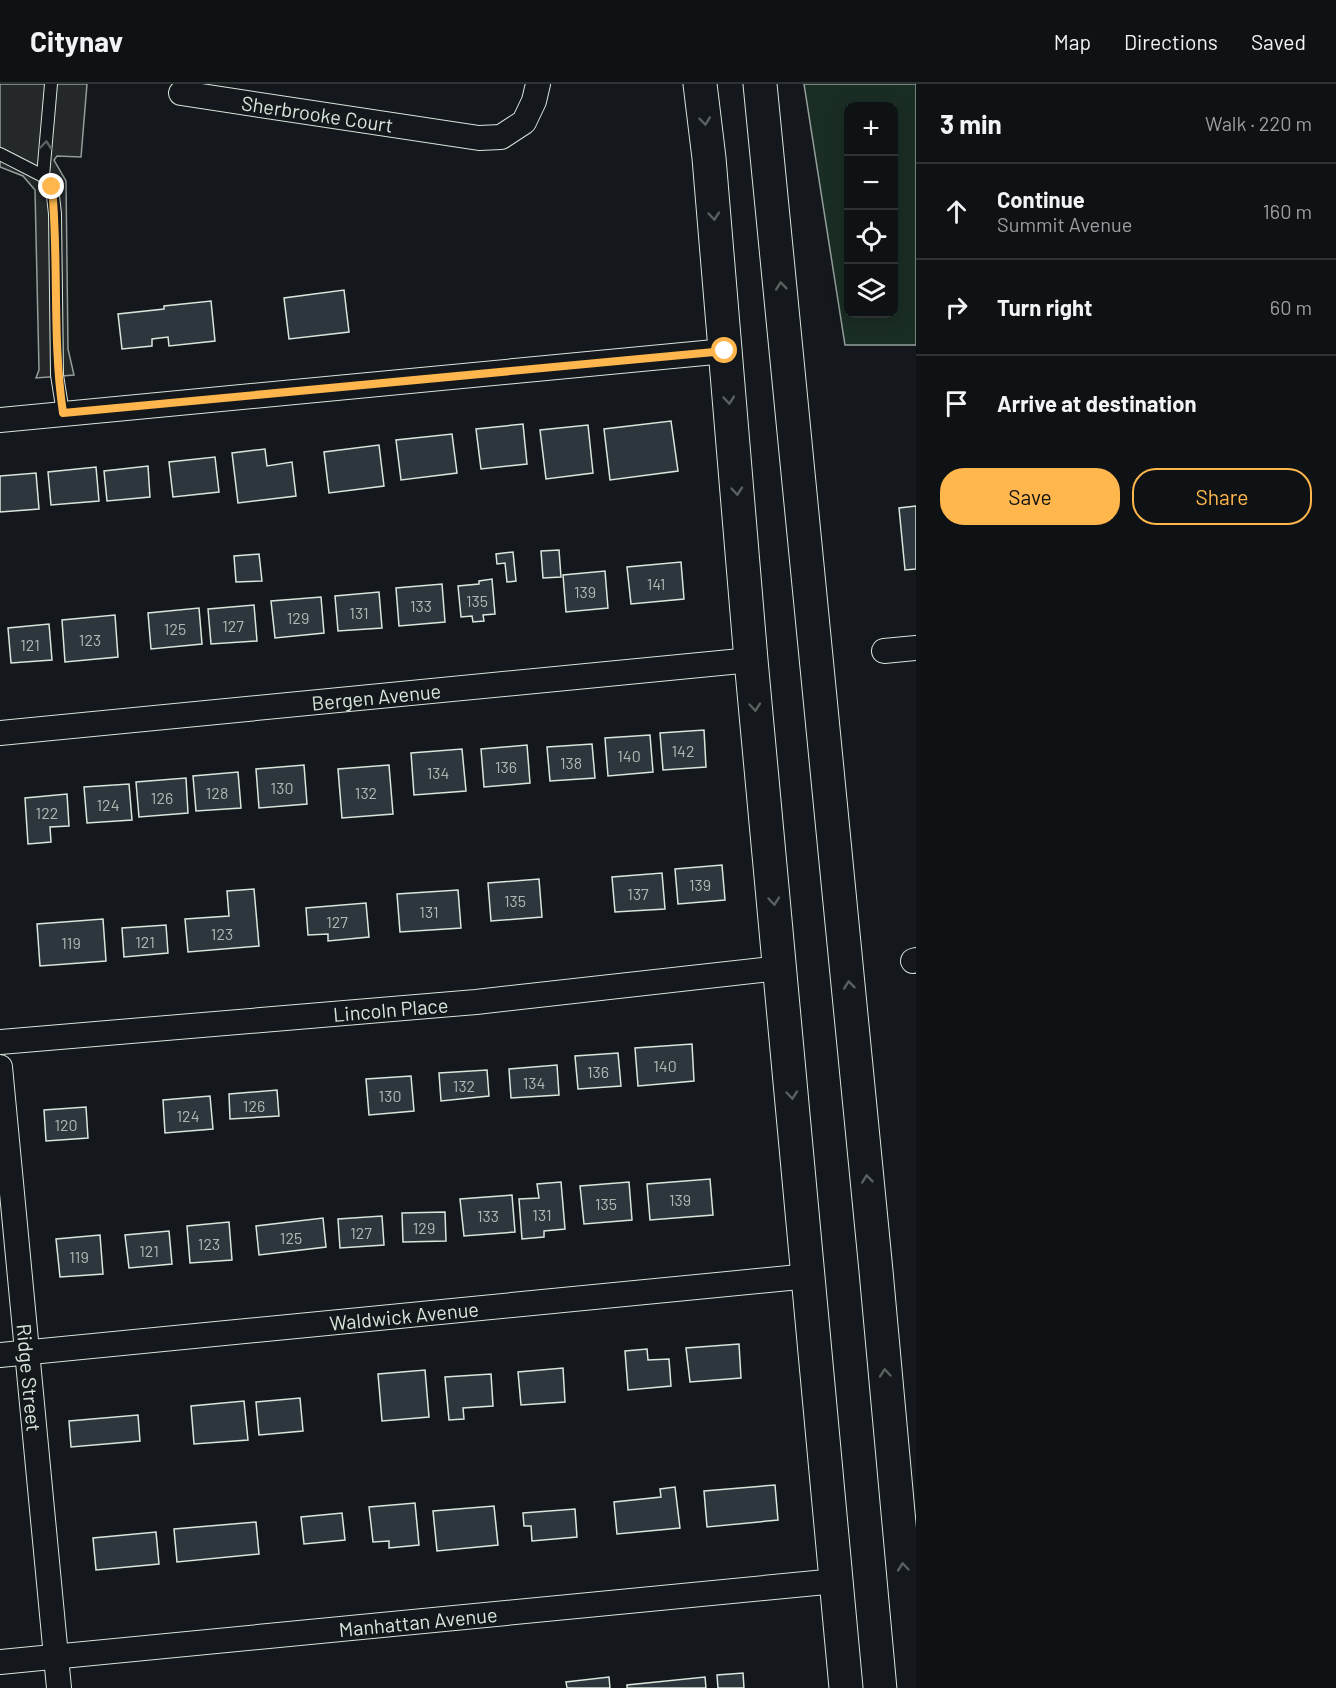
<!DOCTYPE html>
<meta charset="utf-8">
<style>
body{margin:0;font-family:Barlow,sans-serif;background:#181b1e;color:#f1f3f6}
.controls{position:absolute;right:18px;top:18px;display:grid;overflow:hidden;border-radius:12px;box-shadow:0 3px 15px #0003}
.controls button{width:54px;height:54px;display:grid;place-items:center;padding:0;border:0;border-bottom:2px solid #2f3234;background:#0f1215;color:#f1f3f6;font:30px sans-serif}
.stop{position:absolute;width:18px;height:18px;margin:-14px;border:4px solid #ffb74d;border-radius:50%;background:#fff}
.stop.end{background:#ffb74d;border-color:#fff;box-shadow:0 2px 6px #0008}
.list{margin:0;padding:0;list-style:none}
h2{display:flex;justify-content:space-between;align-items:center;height:78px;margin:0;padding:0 24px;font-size:26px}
h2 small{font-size:20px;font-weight:400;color:#9b9ea0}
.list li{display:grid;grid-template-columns:39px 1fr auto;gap:18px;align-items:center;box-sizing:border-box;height:96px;padding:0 24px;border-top:2px solid #2f3234}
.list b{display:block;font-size:22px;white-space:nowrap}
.list p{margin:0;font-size:20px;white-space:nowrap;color:#9b9ea0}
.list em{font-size:20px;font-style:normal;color:#9b9ea0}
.actions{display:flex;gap:12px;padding:18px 24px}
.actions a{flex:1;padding:14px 0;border:2px solid #ffb74d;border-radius:24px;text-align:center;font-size:21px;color:#ffb74d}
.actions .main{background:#ffb74d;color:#111}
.icon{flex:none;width:33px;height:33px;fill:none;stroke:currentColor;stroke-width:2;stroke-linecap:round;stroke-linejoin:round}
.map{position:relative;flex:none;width:916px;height:1604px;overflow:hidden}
header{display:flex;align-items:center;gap:36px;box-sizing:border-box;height:84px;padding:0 30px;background:#0f1215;border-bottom:2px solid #2f3234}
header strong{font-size:28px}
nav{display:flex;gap:33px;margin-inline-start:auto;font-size:21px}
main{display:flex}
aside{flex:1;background:#0f1215}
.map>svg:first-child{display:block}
.green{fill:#1a2d24;stroke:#939e99;stroke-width:1.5;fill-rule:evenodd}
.parking{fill:#24282b;stroke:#939e99;stroke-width:1.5}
.building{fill:#2c363c;stroke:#d8e6dc;stroke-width:1.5}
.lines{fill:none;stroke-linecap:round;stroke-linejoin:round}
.service-casing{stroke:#d8e6dc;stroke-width:14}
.minor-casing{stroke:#d8e6dc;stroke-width:26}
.trunk-casing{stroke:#d8e6dc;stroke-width:35}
.service{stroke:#14181c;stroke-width:12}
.minor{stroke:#14181c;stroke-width:24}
.trunk{stroke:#14181c;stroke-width:33}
.oneway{stroke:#59605f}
.route{stroke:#ffb74d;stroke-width:8}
.labels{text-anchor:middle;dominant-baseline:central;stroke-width:4.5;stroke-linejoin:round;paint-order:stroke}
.number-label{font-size:16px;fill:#adbab4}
.street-label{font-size:20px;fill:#d8e6dc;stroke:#14181c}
</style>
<header>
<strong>Citynav</strong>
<nav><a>Map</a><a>Directions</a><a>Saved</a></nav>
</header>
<main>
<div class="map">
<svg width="916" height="1604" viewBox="0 0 916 1604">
<rect width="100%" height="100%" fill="#14181c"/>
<path class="green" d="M804 0H916V261H845ZM848 22H894V230H848Z"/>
<path class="parking" d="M0 0H87L81 73 57 72 54 76 66 97 68 265 74 291 36 294 39 286 35 106 23 92 0 83Z"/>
<g class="building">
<path d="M344 206 349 248 289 255 284 214Z"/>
<path d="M211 217 215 257 169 262 168 253 152 255V262L122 265 118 230 164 225V222Z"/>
<path d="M671 337 678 387 610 396 604 345Z"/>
<path d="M523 340 527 380 481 385 476 345Z"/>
<path d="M588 341 593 389 546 395 540 346Z"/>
<path d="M452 350 457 389 401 396 396 356Z"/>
<path d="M379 361 384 402 329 409 324 368Z"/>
<path d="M265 365 267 382 292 378 296 412 238 419 232 369Z"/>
<path d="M215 373 219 408 173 413 169 378Z"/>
<path d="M148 382 150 413 107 417 104 387Z"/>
<path d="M96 383 99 417 51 421 48 388Z"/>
<path d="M36 389 39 425 0 428V392Z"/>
<path d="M916 422V485L905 486 899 424Z"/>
<path d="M559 466 561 493 543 494 541 467Z"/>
<path d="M513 468 516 497 507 498 505 479 497 480 496 470Z"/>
<path d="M259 470 262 497 236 498 234 472Z"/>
<path d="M681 478 684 515 631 520 627 483Z"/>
<path d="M605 487 608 524 566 528 563 491Z"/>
<path d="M492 495 495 530 483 531 484 537 473 538 472 532 461 533 458 502 479 500V497Z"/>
<path d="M442 500 445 538 399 542 396 504Z"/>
<path d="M379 508 382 544 338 547 335 512Z"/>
<path d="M321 513 324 549 275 554 271 517Z"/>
<path d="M254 521 257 557 211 560 208 525Z"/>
<path d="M199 524 202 560 151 565 148 529Z"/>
<path d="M115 531 118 573 65 578 62 536Z"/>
<path d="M49 540 52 576 11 579 8 544Z"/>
<path d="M704 646 706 683 663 686 660 649Z"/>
<path d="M650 651 653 688 608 692 605 654Z"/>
<path d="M592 660 595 694 550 697 547 663Z"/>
<path d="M527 661 530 699 484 703 481 665Z"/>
<path d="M462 665 466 707 414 711 411 669Z"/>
<path d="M304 681 307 720 259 724 256 685Z"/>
<path d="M389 681 393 730 342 734 338 685Z"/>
<path d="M238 688 241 724 196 727 193 692Z"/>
<path d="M186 694 188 729 139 733 136 698Z"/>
<path d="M129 700 132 736 87 739 84 703Z"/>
<path d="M67 710 69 742 50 743 51 758 28 760 25 714Z"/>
<path d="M722 781 725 816 678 820 675 785Z"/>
<path d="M662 789 665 825 615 828 612 793Z"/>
<path d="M539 795 542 833 491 837 488 799Z"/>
<path d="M254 805 259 862 188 868 185 835 229 832 227 807Z"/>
<path d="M458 806 461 844 400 848 397 810Z"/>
<path d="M366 819 369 853 328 857V850L308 851 306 824Z"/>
<path d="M103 835 106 877 40 882 37 840Z"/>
<path d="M166 841 168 869 124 873 122 844Z"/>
<path d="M692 960 694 997 638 1002 635 964Z"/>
<path d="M618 969 621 1002 578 1005 575 972Z"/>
<path d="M557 981 559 1011 511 1014 509 985Z"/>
<path d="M487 986 489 1012 441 1017 439 989Z"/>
<path d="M411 992 414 1027 369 1031 366 995Z"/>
<path d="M277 1006 279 1032 230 1035 229 1010Z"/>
<path d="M210 1012 213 1045 165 1049 163 1016Z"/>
<path d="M86 1023 88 1054 46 1057 44 1026Z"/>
<path d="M710 1095 713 1131 650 1136 647 1100Z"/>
<path d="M561 1098 565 1145 544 1147V1153L522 1155 519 1115 539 1114 537 1100Z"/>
<path d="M629 1098 632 1136 584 1140 580 1102Z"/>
<path d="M512 1111 515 1148 464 1152 460 1115Z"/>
<path d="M445 1128 446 1157 403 1158 402 1129Z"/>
<path d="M382 1132 384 1161 340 1164 338 1135Z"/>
<path d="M323 1134 326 1163 259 1171 256 1142Z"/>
<path d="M229 1138 232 1176 190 1179 187 1142Z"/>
<path d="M169 1147 172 1180 129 1184 125 1151Z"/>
<path d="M100 1151 103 1190 60 1193 56 1155Z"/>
<path d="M739 1260 741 1294 690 1298 686 1264Z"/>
<path d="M647 1265 648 1276 669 1275 671 1302 628 1306 625 1267Z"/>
<path d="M563 1284 565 1318 521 1321 518 1288Z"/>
<path d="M425 1286 429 1333 382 1337 378 1290Z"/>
<path d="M491 1290 493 1322 463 1324 464 1335 449 1336 445 1293Z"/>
<path d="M300 1314 303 1347 259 1351 256 1318Z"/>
<path d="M244 1317 248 1356 194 1360 191 1322Z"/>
<path d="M138 1331 140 1357 71 1363 69 1337Z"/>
<path d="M775 1401 778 1436 707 1443 704 1407Z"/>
<path d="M675 1403 680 1444 617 1450 614 1418 661 1413 660 1405Z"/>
<path d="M415 1419 419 1461 389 1464V1457L373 1458 369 1423Z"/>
<path d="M494 1422 498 1461 437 1467 433 1427Z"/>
<path d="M575 1425 577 1453 532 1457 531 1442H524L523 1429Z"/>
<path d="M342 1429 345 1456 304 1460 301 1433Z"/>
<path d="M256 1438 259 1470 177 1478 174 1445Z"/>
<path d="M156 1448 159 1480 96 1486 93 1454Z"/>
<path d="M743 1589 744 1604H718L717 1591Z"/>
<path d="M609 1593 610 1604H567L566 1598Z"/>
<path d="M705 1593 706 1604H627V1601Z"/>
</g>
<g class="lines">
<defs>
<g id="service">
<path d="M0 70 43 92 51 0"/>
<path d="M43 92 52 103 55 130 57 291 63 329"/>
</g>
<g id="minor">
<path id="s1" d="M181 9 479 54 501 53 524 38 534 17 538 0"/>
<path d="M0 336 725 267"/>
<path d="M884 567 916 564"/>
<path id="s2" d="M0 649 751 576"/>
<path d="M913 877 916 876"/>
<path id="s3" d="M0 958 476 918 780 884"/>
<path id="s4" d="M0 983 59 1604"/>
<path id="s5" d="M0 1271 809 1192"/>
<path id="s6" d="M0 1578 836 1497"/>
</g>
<g id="trunk">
<path d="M700 0 709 74 751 576 846 1604"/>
<path d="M760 0 876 1187 914 1604"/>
</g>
</defs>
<use href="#service" class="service-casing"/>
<use href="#minor" class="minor-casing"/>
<use href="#trunk" class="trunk-casing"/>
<use href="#service" class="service"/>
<use href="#minor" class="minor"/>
<use href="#trunk" class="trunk"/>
</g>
<defs><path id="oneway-chevron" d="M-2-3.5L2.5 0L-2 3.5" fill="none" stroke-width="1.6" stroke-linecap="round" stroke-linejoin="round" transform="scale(1.5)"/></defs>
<g class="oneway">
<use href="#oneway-chevron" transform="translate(705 37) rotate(83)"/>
<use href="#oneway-chevron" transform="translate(46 61) rotate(-85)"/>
<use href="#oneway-chevron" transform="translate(714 132) rotate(85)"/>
<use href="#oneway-chevron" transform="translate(781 202) rotate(-96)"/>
<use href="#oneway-chevron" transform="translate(729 316) rotate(85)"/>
<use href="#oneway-chevron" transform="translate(737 407) rotate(85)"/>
<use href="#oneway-chevron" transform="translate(755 623) rotate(85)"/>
<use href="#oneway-chevron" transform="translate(774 817) rotate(85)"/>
<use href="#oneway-chevron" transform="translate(849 901) rotate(-96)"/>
<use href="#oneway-chevron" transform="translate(792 1011) rotate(85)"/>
<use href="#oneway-chevron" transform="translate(867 1095) rotate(-96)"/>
<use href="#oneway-chevron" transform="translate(885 1289) rotate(-95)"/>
<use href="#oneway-chevron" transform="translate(903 1483) rotate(-95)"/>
</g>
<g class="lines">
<path class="route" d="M52 103C59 178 52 254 63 329L725 267"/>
</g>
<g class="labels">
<g class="number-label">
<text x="656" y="499">141</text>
<text x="585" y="507">139</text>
<text x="477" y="516">135</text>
<text x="421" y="521">133</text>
<text x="359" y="528">131</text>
<text x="298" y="533">129</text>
<text x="233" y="541">127</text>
<text x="175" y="544">125</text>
<text x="90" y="555">123</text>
<text x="30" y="560">121</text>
<text x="683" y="666">142</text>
<text x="629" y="671">140</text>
<text x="571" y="678">138</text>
<text x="506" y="682">136</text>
<text x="438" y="688">134</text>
<text x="282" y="703">130</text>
<text x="217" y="708">128</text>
<text x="366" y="708">132</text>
<text x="162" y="713">126</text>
<text x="108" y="720">124</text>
<text x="47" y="728">122</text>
<text x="700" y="800">139</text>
<text x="638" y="809">137</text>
<text x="515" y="816">135</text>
<text x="429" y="827">131</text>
<text x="337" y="837">127</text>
<text x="222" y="849">123</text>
<text x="145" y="857">121</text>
<text x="71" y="858">119</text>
<text x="665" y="981">140</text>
<text x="598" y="987">136</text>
<text x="534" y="998">134</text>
<text x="464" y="1001">132</text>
<text x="390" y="1011">130</text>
<text x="254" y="1021">126</text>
<text x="188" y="1031">124</text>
<text x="66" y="1040">120</text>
<text x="680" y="1115">139</text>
<text x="606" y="1119">135</text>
<text x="542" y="1130">131</text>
<text x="488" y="1131">133</text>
<text x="424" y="1143">129</text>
<text x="361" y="1148">127</text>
<text x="291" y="1153">125</text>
<text x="209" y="1159">123</text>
<text x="149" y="1166">121</text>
<text x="79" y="1172">119</text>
</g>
<g class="street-label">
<text stroke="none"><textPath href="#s1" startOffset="138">Sherbrooke Court</textPath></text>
<text stroke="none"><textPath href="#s2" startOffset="378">Bergen Avenue</textPath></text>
<text stroke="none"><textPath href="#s3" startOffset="392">Lincoln Place</textPath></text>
<text stroke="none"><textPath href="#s5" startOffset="406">Waldwick Avenue</textPath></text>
<text stroke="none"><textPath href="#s4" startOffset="312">Ridge Street</textPath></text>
<text stroke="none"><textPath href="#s6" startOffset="420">Manhattan Avenue</textPath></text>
</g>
</g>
</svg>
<div class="controls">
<button>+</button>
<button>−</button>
<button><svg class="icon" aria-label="locate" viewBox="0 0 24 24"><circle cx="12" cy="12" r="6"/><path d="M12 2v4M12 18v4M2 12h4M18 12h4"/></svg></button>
<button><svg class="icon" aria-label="layers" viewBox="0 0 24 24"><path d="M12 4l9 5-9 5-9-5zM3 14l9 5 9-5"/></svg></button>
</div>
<div class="stop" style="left:725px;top:267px"></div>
<div class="stop end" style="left:52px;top:103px"></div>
</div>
<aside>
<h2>3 min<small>Walk · 220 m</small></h2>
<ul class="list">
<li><svg class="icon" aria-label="ahead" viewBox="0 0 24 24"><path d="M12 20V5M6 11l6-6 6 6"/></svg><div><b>Continue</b><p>Summit Avenue</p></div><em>160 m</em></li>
<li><svg class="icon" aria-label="right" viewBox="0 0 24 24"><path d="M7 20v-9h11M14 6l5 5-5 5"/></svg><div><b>Turn right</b></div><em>60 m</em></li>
<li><svg class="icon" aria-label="arrive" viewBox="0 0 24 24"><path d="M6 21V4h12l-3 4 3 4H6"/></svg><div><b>Arrive at destination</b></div></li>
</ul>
<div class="actions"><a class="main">Save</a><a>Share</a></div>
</aside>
</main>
